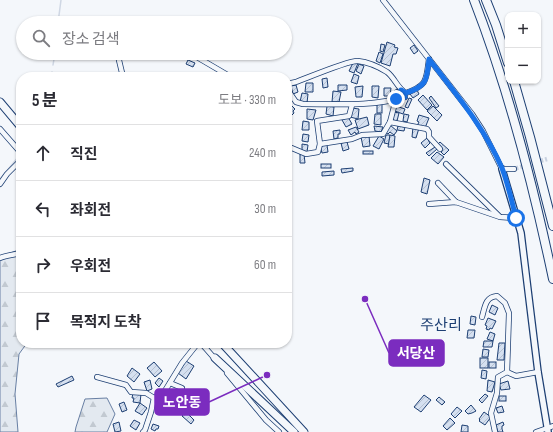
<!DOCTYPE html>
<html lang="ko">
<meta charset="utf-8">
<style>
body{margin:0;font-family:"Sofia Sans Condensed","Noto Sans KR",sans-serif;background:#f7f7f7;color:#2b2b33}
.controls{position:absolute;right:12px;top:12px;display:grid;overflow:hidden;border-radius:8px;box-shadow:0 1px 3px #0004}
.controls button{width:36px;height:36px;display:grid;place-items:center;padding:0;border:0;border-bottom:1px solid #e1e1e2;background:#fff;color:#2b2b33;font:20px sans-serif}
.stop{position:absolute;width:12px;height:12px;margin:-9px;border:3px solid #1a73e8;border-radius:50%;background:#fff}
.stop.end{background:#1a73e8;border-color:#fff;box-shadow:0 1px 4px #0008}
.list{margin:0;padding:0;list-style:none}
h2{display:flex;justify-content:space-between;align-items:center;height:52px;margin:0;padding:0 16px;font-size:17px}
h2 small{font-size:13px;font-weight:400;color:#7c7c81}
.list li{display:grid;grid-template-columns:26px 1fr auto;gap:12px;align-items:center;box-sizing:border-box;height:56px;padding:0 16px;border-top:1px solid #e1e1e2}
.list b{display:block;font-size:15px;white-space:nowrap}
.list em{font-size:13px;font-style:normal;color:#7c7c81}
.icon{flex:none;width:22px;height:22px;fill:none;stroke:currentColor;stroke-width:2;stroke-linecap:round;stroke-linejoin:round}
.map{position:relative;flex:none;width:553px;height:432px;overflow:hidden}
.search{position:absolute;background:#fff;box-shadow:0 1px 3px #0004;left:16px;top:16px;width:276px;height:44px;display:flex;align-items:center;gap:10px;box-sizing:border-box;padding:0 14px;border-radius:22px;color:#7c7c81;font-size:15px}
.panel{position:absolute;background:#fff;box-shadow:0 1px 3px #0004;left:16px;top:72px;width:276px;height:276px;border-radius:16px}
.map>svg:first-child{display:block}
.forest{fill:url(#forest-firs);stroke:#687fa3}
.lines{fill:none;stroke-linecap:round;stroke-linejoin:round}
.stream{stroke:#cfd7e4;stroke-width:1.5}
.building{fill:url(#building-hatch);stroke:#1d3f73}
.minor-tunnel{stroke:#c9d2e0;stroke-width:4.5;stroke-dasharray:4.5 2;stroke-linecap:butt}
.minor-casing{stroke:#1d3f73;stroke-width:6}
.tertiary-casing{stroke:#1d3f73;stroke-width:8}
.primary-casing{stroke:#1d3f73;stroke-width:9}
.motorway-casing{stroke:#1d3f73;stroke-width:10}
.minor{stroke:#f4f7fb;stroke-width:4.5}
.tertiary{stroke:#f4f7fb;stroke-width:5.5}
.primary{stroke:#f4f7fb;stroke-width:7}
.motorway{stroke:#f4f7fb;stroke-width:8}
.route{stroke:#1a73e8;stroke-width:5}
.labels{text-anchor:middle;dominant-baseline:central;stroke-width:3;stroke-linejoin:round;paint-order:stroke}
.quarter-label{font-size:15px;fill:#1d3f73;stroke:#f4f7fb}
.leader{fill:none;stroke:#7b2cbf;stroke-width:1.5}
.callout-dot{fill:#7b2cbf;stroke:#f4f7fb;stroke-width:1.5}
.callout{fill:#7b2cbf;stroke:#7b2cbf;stroke-width:1.5}
.callout-label{font-size:14px;text-anchor:middle;font-weight:bold;fill:#fff}
</style>
<div class="map">
<svg width="553" height="432" viewBox="0 0 553 432">
<defs>
<pattern id="forest-firs" width="22" height="20" patternUnits="userSpaceOnUse"><rect width="22" height="20" fill="#e3e9f0"/><path d="M5 1l3.5 6h-7zM16 11l3.5 6h-7z" fill="#c2c9d1"/></pattern>
<pattern id="building-hatch" width="6" height="6" patternUnits="userSpaceOnUse"><rect width="6" height="6" fill="#d5e0f0"/><path d="M-1 1l2-2M0 6l6-6M5 7l2-2" fill="none" stroke="#b6c1d1"/></pattern>
</defs>
<rect width="100%" height="100%" fill="#f4f7fb"/>
<g class="forest">
<path d="M21 249V343H27L19 354 15 394 18 432H0V260L5 255Z"/>
<path d="M107 398 115 414 107 432H75L76 427 85 399Z"/>
</g>
<g class="lines">
<g class="stream">
<path d="M58 23 61 0"/>
<path d="M53 65 55 53"/>
<path d="M52 77V72"/>
<path d="M0 179 19 156"/>
</g>
</g>
<g class="building">
<path d="M387 42 395 45 394 47 398 48 396 54H393L390 66 381 63Z"/>
<path d="M381 44 385 45 383 52 380 51Z"/>
<path d="M414 45 418 51 414 54 410 48Z"/>
<path d="M379 52 383 54 380 63 376 61Z"/>
<path d="M188 60 195 63 193 67 186 64Z"/>
<path d="M355 62 358 63 354 73 349 71 353 63Z"/>
<path d="M359 64 364 66 361 74 356 71Z"/>
<path d="M354 74 359 76 357 84 351 82Z"/>
<path d="M327 78 328 87 323 88 322 79Z"/>
<path d="M306 83H313V92H305Z"/>
<path d="M296 85 298 92 293 94 291 86Z"/>
<path d="M338 85H347V90L338 91Z"/>
<path d="M363 86 362 97H356L355 87Z"/>
<path d="M372 86H379L378 98 372 97Z"/>
<path d="M384 88H391L390 96H384Z"/>
<path d="M397 89 401 94 398 96 394 91Z"/>
<path d="M417 90 419 94 413 98 410 94Z"/>
<path d="M333 91 341 92 339 102H332Z"/>
<path d="M302 93 308 94 307 103 300 102Z"/>
<path d="M423 95 432 105 427 110 418 100Z"/>
<path d="M431 96 439 106 436 108 429 98Z"/>
<path d="M409 98 412 99 408 108 405 107Z"/>
<path d="M290 104 295 109 293 111 294 113 292 115 289 112 287 113V107Z"/>
<rect x="377" y="104" width="5" height="9"/>
<path d="M327 106 334 107 333 116 326 114Z"/>
<path d="M396 106 405 109 403 114 395 111Z"/>
<path d="M433 106 442 115 437 121 427 111Z"/>
<path d="M352 108 359 109 358 119 350 117Z"/>
<path d="M307 109 316 110 313 120 307 119Z"/>
<path d="M394 112 399 113 397 121 393 120Z"/>
<path d="M375 114H381V125L374 124Z"/>
<path d="M404 114 409 115 407 122 403 121Z"/>
<path d="M419 115 429 118 425 128 417 126 419 122 417 121Z"/>
<path d="M348 117 352 124 346 127 342 120Z"/>
<path d="M367 117 369 125 358 129 355 120Z"/>
<path d="M303 121 309 122V130H302Z"/>
<path d="M390 125 397 131 394 135 390 132 388 134 385 132Z"/>
<path d="M374 126 383 127 381 132 375 131Z"/>
<path d="M398 126 405 127 404 131 397 130Z"/>
<path d="M356 127 359 132 356 134 355 132 351 135 348 130Z"/>
<path d="M413 127 419 128 416 138 412 137Z"/>
<path d="M340 130V134H338V138L334 139 333 131Z"/>
<path d="M303 134 309 135 308 142 302 141Z"/>
<path d="M386 135H390L389 144 384 143Z"/>
<path d="M390 135 395 136 394 147H388Z"/>
<path d="M369 136 370 146 363 147 361 137Z"/>
<path d="M379 136 384 139 379 149 373 146Z"/>
<path d="M427 138 430 143 425 148 421 143Z"/>
<path d="M347 142 349 149 343 151 341 143Z"/>
<path d="M440 142 449 150 444 155 441 152 443 149 438 144Z"/>
<path d="M302 144 308 145 307 152 302 151Z"/>
<path d="M327 145 328 152 322 153 320 146Z"/>
<path d="M435 147 437 149 429 156 426 153Z"/>
<rect x="363" y="151" width="10" height="3"/>
<path d="M437 152 444 157 438 164 431 158Z"/>
<path d="M300 154H304L305 163H300Z"/>
<rect x="321" y="164" width="10" height="4"/>
<path d="M353 168V171L342 173 341 169Z"/>
<path d="M334 171V175L322 176V172Z"/>
<path d="M424 178 430 180 427 194 421 192Z"/>
<path d="M492 305 498 308 495 315 489 312Z"/>
<path d="M471 316 476 317 475 325 470 324Z"/>
<path d="M488 318 496 321 492 329 490 328 489 330 486 329 487 326 485 325Z"/>
<path d="M468 330H475L474 338H467Z"/>
<path d="M490 332 495 334 493 341 487 339Z"/>
<path d="M484 341H493L492 347H483Z"/>
<path d="M499 343H505L504 360H497Z"/>
<path d="M483 349 489 350 488 357H482Z"/>
<rect x="480" y="358" width="8" height="10"/>
<path d="M186 361 194 366 186 379 178 373Z"/>
<path d="M154 362 162 371 155 377 147 368Z"/>
<rect x="489" y="362" width="7" height="6"/>
<path d="M132 368 140 374 134 382 127 376Z"/>
<path d="M482 370 487 371 486 379 481 378Z"/>
<path d="M72 376 74 380 58 387 56 384Z"/>
<path d="M159 378 163 381 159 387 155 383Z"/>
<path d="M150 380 152 389 147 391 144 382Z"/>
<path d="M488 380 495 382 492 392 487 391Z"/>
<path d="M508 381 510 389 501 390 499 384Z"/>
<path d="M133 393 141 394 140 403 133 402 134 398H132Z"/>
<path d="M485 394 488 396 482 403 479 400Z"/>
<path d="M424 395 431 400 421 412 414 407Z"/>
<rect x="499" y="396" width="7" height="5"/>
<path d="M439 397 445 402 442 405 436 400Z"/>
<path d="M160 399 165 404 159 411 154 406Z"/>
<path d="M124 402 127 410 122 412 119 404Z"/>
<path d="M140 403 147 408 142 415 135 411Z"/>
<path d="M471 405 476 411 472 413 468 414 465 411Z"/>
<path d="M502 406 504 412 498 413 496 408Z"/>
<path d="M457 407 462 411 455 418 451 414Z"/>
<path d="M186 412 194 420 191 424 182 416Z"/>
<path d="M484 412 491 417 485 425 479 421 480 420 479 419Z"/>
<path d="M450 418 455 423 447 430 443 426Z"/>
<path d="M134 420 140 423 136 430 130 426Z"/>
<path d="M119 422 121 431 115 432 113 424Z"/>
<path d="M503 422 504 425 502 426V429L503 432H498L496 425Z"/>
<path d="M153 424 159 426 158 429H156L155 431 151 429Z"/>
<path d="M462 425 468 426V432H461Z"/>
</g>
<g class="lines">
<path class="minor-tunnel" d="M514 169 547 159"/>
<defs>
<g id="minor">
<path d="M383 0 472 114 483 131 502 169H514"/>
<path d="M139 23C149 20 158 19 169 21L170 23"/>
<path d="M118 53V56L123 77"/>
<path d="M190 53 231 77"/>
<path d="M287 84 296 82C307 78 349 60 358 61 367 62 379 67 387 72 395 78 397 88 406 93 428 85 426 80 429 59"/>
<path d="M287 89 296 102 303 104C338 104 370 107 405 97L402 91"/>
<path d="M390 122 396 99"/>
<path d="M0 129 21 153"/>
<path d="M320 144 352 139 362 135 383 134 390 122 427 129 429 132V137L440 149"/>
<path d="M287 146 306 154 318 152 320 144 317 121 349 116 352 105"/>
<path d="M446 164 499 216"/>
<path d="M438 183 456 202"/>
<path d="M0 184 7 174 21 160"/>
<path d="M429 204 456 202 500 217 516 218"/>
<path d="M0 258C6 255 14 255 21 253"/>
<path d="M482 317C485 307 485 297 497 296L505 303 509 313 507 372"/>
<path d="M201 343 216 360"/>
<path d="M507 372 516 376 538 372"/>
<path d="M227 373 266 420 279 432"/>
<path d="M97 377 126 385 131 392 146 393 154 398"/>
<path d="M170 383 182 388"/>
<path d="M157 397 162 398 168 405 181 412"/>
<path d="M143 432 145 430 151 412 154 398 163 394 182 363 198 343"/>
<path d="M495 432 491 413 497 393 498 377 507 372"/>
<path d="M536 432 553 426"/>
</g>
<path id="tertiary" d="M502 169 521 233 538 372 548 432"/>
<g id="primary">
<path d="M0 102 21 127"/>
<path d="M222 343 304 432"/>
<path d="M215 358 294 432"/>
</g>
<g id="motorway">
<path d="M474 0C509 90 533 184 553 279"/>
<path d="M486 0 496 25 508 63"/>
<path d="M514 81 530 137 553 226"/>
</g>
</defs>
<use href="#minor" class="minor-casing"/>
<use href="#tertiary" class="tertiary-casing"/>
<use href="#primary" class="primary-casing"/>
<use href="#motorway" class="motorway-casing"/>
<use href="#minor" class="minor"/>
<use href="#tertiary" class="tertiary"/>
<use href="#primary" class="primary"/>
<use href="#motorway" class="motorway"/>
</g>
<g class="lines">
<path class="route" d="M396 99 405 97 401 90 406 93C427 86 427 80 429 59 456 94 484 127 502 168 508 184 512 202 516 218"/>
</g>
<g class="labels">
<g class="quarter-label">
<text x="441" y="325">주산리</text>
</g>
</g>
<path class="leader" d="M365 299L389 353M267 375L209 402"/>
<g class="callout-dot">
<circle cx="365" cy="299" r="4"/>
<circle cx="267" cy="375" r="4"/>
</g>
<g class="callout">
<rect x="389" y="340" width="55" height="26" rx="4"/>
<rect x="155" y="389" width="54" height="26" rx="4"/>
</g>
<g class="callout-label">
<text x="416" y="358">서당산</text>
<text x="182" y="407">노안동</text>
</g>
</svg>
<div class="controls">
<button>+</button>
<button>−</button>
</div>
<div class="stop" style="left:516px;top:218px"></div>
<div class="stop end" style="left:396px;top:99px"></div>
<div class="search"><svg class="icon" aria-label="search" viewBox="0 0 24 24"><circle cx="10" cy="10" r="6"/><path d="M15 15l6 6"/></svg>장소 검색</div>
<section class="panel">
<h2>5 분<small>도보 · 330 m</small></h2>
<ul class="list">
<li><svg class="icon" aria-label="ahead" viewBox="0 0 24 24"><path d="M12 20V5M6 11l6-6 6 6"/></svg><div><b>직진</b></div><em>240 m</em></li>
<li><svg class="icon" aria-label="left" viewBox="0 0 24 24"><path d="M17 20v-9H6M10 6l-5 5 5 5"/></svg><div><b>좌회전</b></div><em>30 m</em></li>
<li><svg class="icon" aria-label="right" viewBox="0 0 24 24"><path d="M7 20v-9h11M14 6l5 5-5 5"/></svg><div><b>우회전</b></div><em>60 m</em></li>
<li><svg class="icon" aria-label="arrive" viewBox="0 0 24 24"><path d="M6 21V4h12l-3 4 3 4H6"/></svg><div><b>목적지 도착</b></div></li>
</ul>
</section>
</div>
